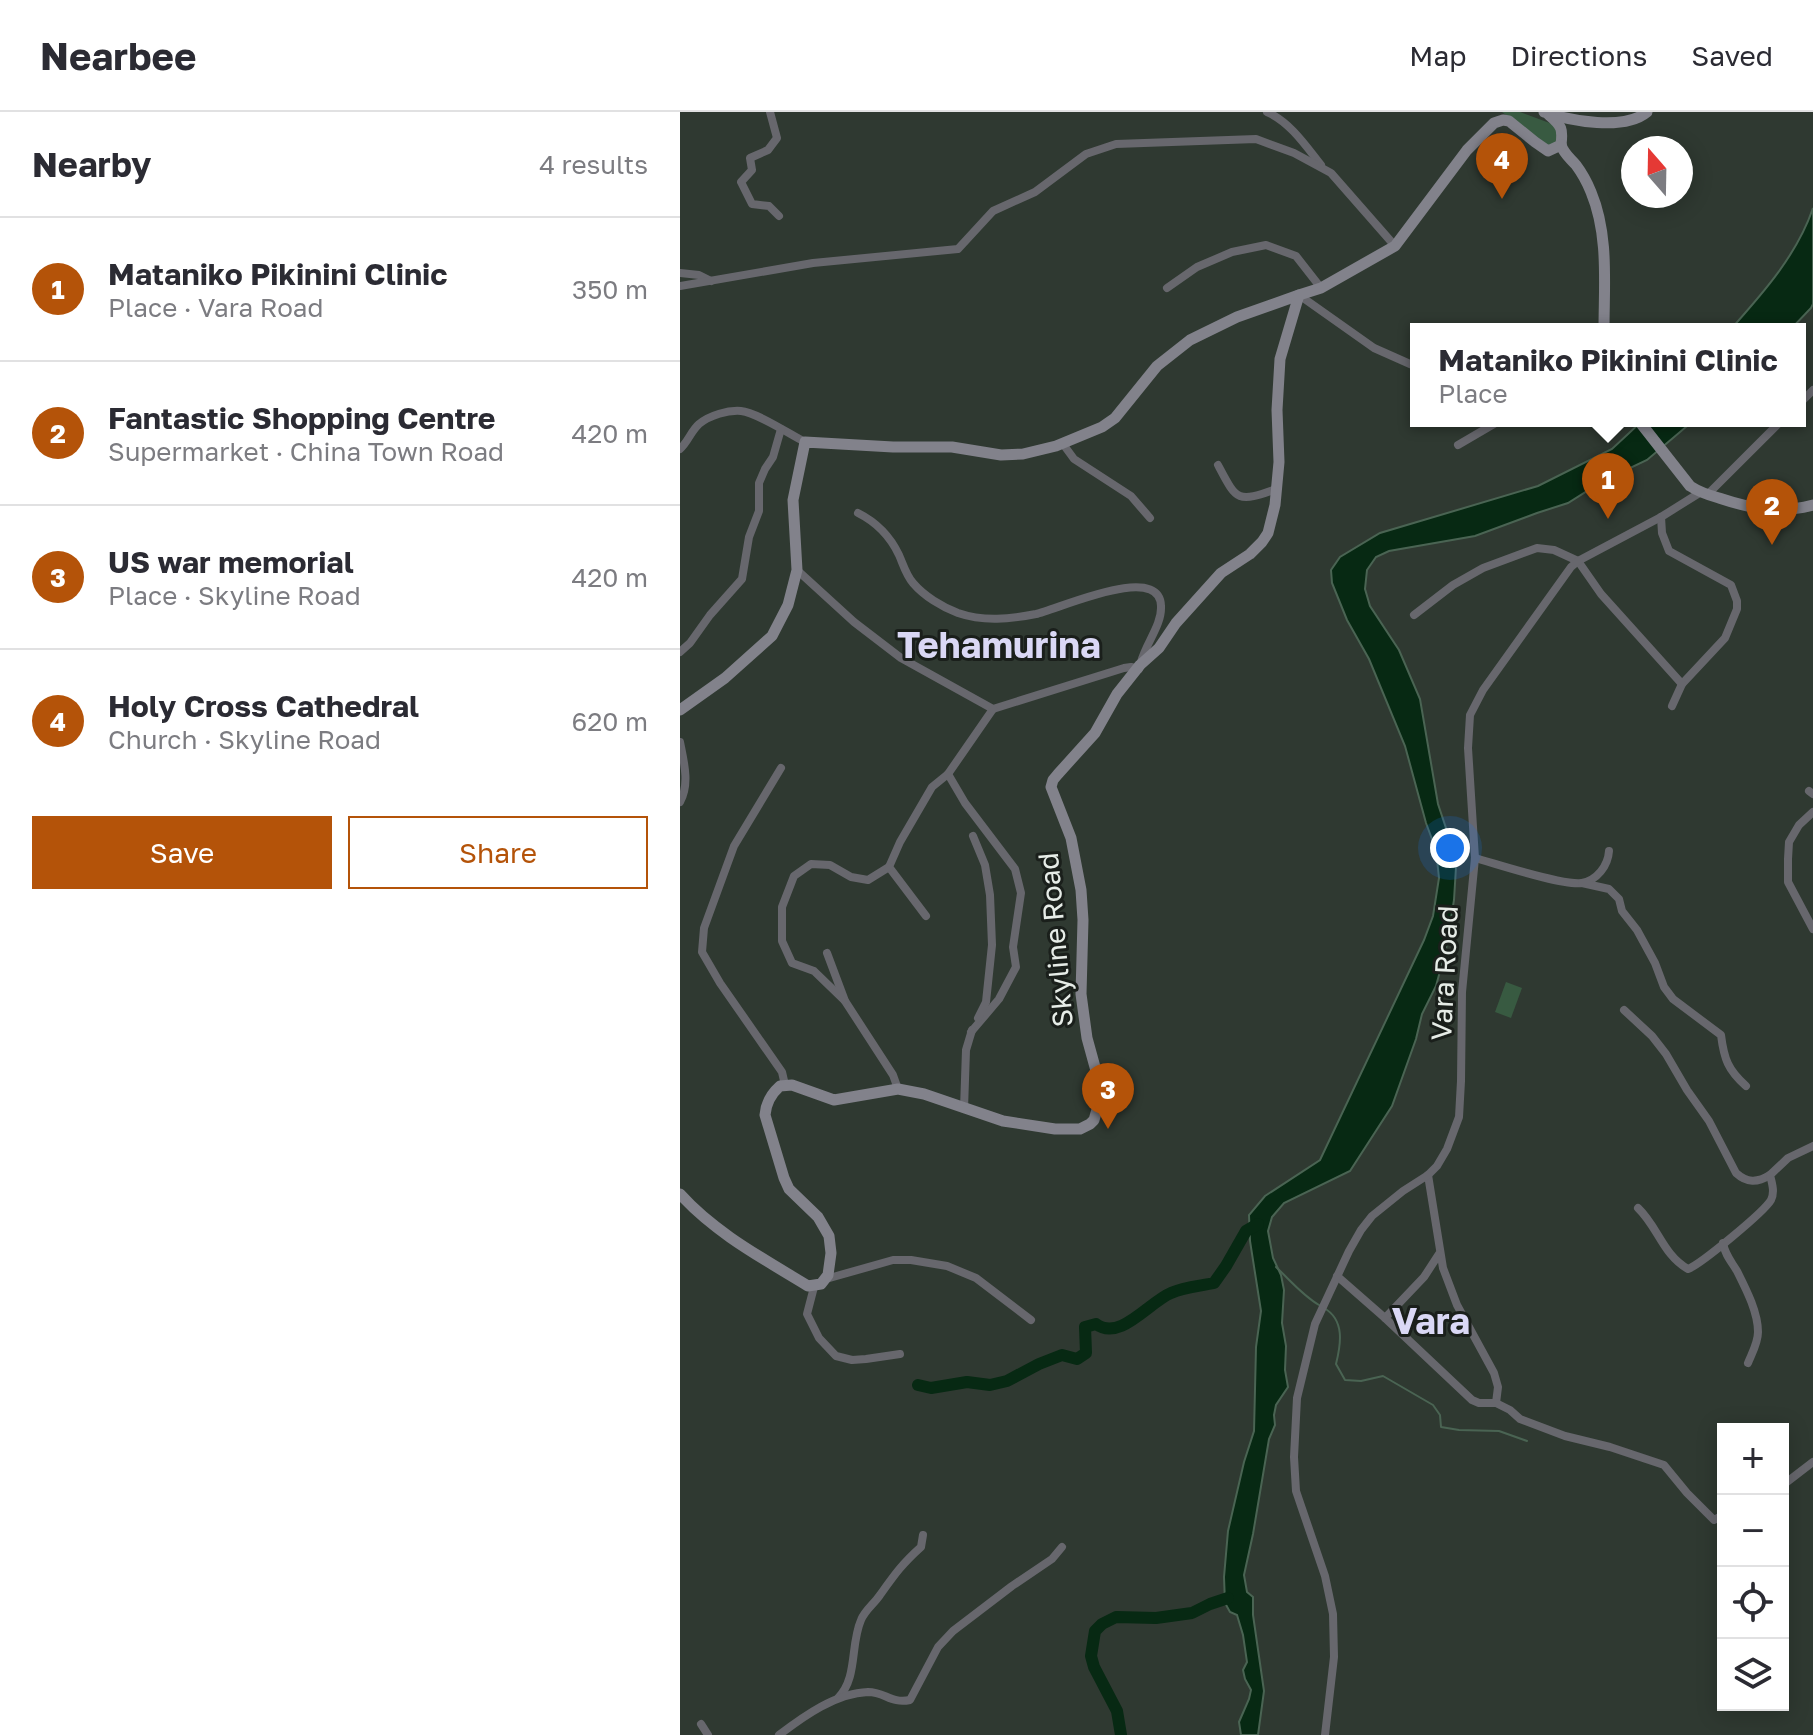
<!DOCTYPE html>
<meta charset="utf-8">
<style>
body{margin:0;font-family:"Golos Text",sans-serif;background:#f7f7f7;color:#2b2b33}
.controls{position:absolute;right:24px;bottom:24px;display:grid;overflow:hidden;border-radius:0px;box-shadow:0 4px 20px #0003}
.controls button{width:72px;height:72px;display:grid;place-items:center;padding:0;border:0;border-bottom:2px solid #e1e1e2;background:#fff;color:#2b2b33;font:40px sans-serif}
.compass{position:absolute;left:941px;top:24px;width:72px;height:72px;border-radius:50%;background:#fff;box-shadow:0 4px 20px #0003;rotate:340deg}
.you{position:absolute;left:770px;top:736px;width:28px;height:28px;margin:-20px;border:6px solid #fff;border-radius:50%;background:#1a73e8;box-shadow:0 0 0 12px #1a73e833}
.badge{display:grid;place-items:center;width:52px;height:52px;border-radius:50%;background:#b45309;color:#fff;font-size:26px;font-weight:700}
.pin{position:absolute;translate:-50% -66px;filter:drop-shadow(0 2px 4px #0008)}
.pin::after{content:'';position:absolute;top:42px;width:28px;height:24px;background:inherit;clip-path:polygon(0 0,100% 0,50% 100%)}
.popup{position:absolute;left:730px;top:211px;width:396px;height:104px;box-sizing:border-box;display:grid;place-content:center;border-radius:0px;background:#fff;filter:drop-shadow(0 2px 6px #0005);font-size:26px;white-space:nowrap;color:#7c7c81}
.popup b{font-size:30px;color:#2b2b33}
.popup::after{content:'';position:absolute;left:50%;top:100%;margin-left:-16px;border:16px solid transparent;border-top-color:#fff}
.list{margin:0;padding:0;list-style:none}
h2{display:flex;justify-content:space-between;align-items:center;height:104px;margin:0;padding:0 32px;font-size:34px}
h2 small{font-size:26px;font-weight:400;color:#7c7c81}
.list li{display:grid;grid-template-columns:52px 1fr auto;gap:24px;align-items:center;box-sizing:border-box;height:144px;padding:0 32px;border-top:2px solid #e1e1e2}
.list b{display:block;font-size:30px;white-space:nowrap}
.list p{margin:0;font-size:26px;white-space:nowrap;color:#7c7c81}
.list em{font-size:26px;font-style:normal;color:#7c7c81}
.actions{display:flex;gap:16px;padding:24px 32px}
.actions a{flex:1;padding:18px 0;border:2px solid #b45309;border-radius:0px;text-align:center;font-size:28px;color:#b45309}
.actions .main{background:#b45309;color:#fff}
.icon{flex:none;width:44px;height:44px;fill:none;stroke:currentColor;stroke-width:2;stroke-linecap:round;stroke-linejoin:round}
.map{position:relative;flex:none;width:1133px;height:1623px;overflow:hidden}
header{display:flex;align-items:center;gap:48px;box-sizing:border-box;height:112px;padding:0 40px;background:#fff;border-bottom:2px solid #e1e1e2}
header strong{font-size:38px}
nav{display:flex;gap:44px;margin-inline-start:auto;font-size:28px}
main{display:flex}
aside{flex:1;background:#fff}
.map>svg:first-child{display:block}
.green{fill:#385a41}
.water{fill:#072913;stroke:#4a6453;stroke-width:2}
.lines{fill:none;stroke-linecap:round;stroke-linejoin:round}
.stream{stroke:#4a6453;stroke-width:2}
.river{stroke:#072913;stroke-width:12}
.street{stroke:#67676d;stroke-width:8}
.secondary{stroke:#82828b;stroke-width:11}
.labels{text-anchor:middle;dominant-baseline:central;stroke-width:6;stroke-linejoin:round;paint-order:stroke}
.street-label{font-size:28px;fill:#e6ece7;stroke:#1a1f1b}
.district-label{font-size:36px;font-weight:bold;fill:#dad8f5;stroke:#1a1f1b}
</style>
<header>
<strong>Nearbee</strong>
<nav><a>Map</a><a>Directions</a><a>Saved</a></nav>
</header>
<main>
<aside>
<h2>Nearby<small>4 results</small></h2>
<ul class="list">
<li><span class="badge">1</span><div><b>Mataniko Pikinini Clinic</b><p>Place · Vara Road</p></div><em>350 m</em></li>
<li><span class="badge">2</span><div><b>Fantastic Shopping Centre</b><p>Supermarket · China Town Road</p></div><em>420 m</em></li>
<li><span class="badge">3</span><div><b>US war memorial</b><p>Place · Skyline Road</p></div><em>420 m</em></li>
<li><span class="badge">4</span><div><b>Holy Cross Cathedral</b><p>Church · Skyline Road</p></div><em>620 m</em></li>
</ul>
<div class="actions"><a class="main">Save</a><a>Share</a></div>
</aside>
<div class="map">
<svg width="1133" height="1623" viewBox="0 0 1133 1623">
<rect width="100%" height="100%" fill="#2f3931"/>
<g class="green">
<path d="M822 0H840L875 13 879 16 876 33 867 34Z"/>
<path d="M826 870 842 876 831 906 815 900Z"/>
</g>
<g class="water">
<path d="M1133 96V192L1131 196 1111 217H1051C1083 181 1117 143 1133 96Z"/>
<path d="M962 309H1013L967 348 923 369 888 391 857 401 795 424 709 439 696 445 687 458 685 477 690 494 719 538 740 587 758 692 774 740 776 755 774 788 766 837 756 874 742 902 736 927 712 994 670 1059 604 1091 592 1105 588 1119 593 1146 601 1163 604 1178 602 1211 606 1234 605 1258 608 1275 596 1293 594 1303 595 1313 589 1327 573 1422 564 1463 567 1480 573 1485V1503L584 1579 578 1623H561L559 1610 569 1587 571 1578 565 1567 563 1558 567 1550 563 1523 557 1503 550 1500 545 1491 544 1465 548 1419 564 1350 574 1319 576 1235 581 1199 570 1129 569 1103 585 1084 640 1048 744 828 753 804 759 766 756 738 746 711 725 634 689 547 667 508 652 471 651 458 660 445 700 421 858 374 932 337Z"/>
</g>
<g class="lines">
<g class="stream">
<path d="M596 1155C610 1168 622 1183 639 1193"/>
<path d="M644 1196C665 1208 661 1232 656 1252L665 1268 681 1269 703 1264 753 1293 760 1303 761 1315 779 1318 819 1319 847 1329"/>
</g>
<g class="river">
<path d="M238 1273 251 1276 287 1270 310 1273 327 1269 359 1252 382 1243 397 1247 406 1241 405 1215 416 1212C440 1230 469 1190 491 1181 504 1175 520 1174 534 1171L546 1154 566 1119 578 1112"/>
<path d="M441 1623 437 1599 414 1555 411 1544 415 1519 422 1512 436 1505 476 1506 512 1501 530 1492 548 1486"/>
</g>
<g class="street">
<path d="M90 0 97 26 88 38 70 46 72 58 61 70 72 92 89 94 99 104"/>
<path d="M587 0C610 10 626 34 641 53"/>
<path d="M0 161 19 163 31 169"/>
<path d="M0 174 133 151 278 137 313 99 355 80 406 42 436 32 576 27 614 41 651 61 715 134"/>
<path d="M487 176 517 155 552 140 586 133 616 144 641 176"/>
<path d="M619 183 694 236 730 252"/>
<path d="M1120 291 1133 278"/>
<path d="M383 332 394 347 451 384 470 406"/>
<path d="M778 333 819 309"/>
<path d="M0 337C8 330 11 319 19 312 30 303 48 298 61 299 76 300 111 323 125 330"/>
<path d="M538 353C557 389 557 391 596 377"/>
<path d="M1027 383 1101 309"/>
<path d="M178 401C196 410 210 424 219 443 223 452 226 463 233 471 244 484 262 495 278 501 304 510 330 507 356 502 379 497 480 450 481 494 482 513 466 531 461 550"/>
<path d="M981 405 982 421 989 439 1051 473 1057 489V497L1045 526 1002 572 992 594"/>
<path d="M117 458 174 510 221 546 313 597 444 556 451 555 459 557"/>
<path d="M734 503 773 473 803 456 857 436 874 438 898 449 921 482 1002 572"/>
<path d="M0 540 10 531 30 503 62 467 69 425 79 399V371L85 357 93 345 101 317"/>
<path d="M0 630C4 650 10 672 0 690"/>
<path d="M101 656 54 734 24 816 22 840 40 871 102 960 105 973"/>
<path d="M268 662 285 691 335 757 341 781 333 835 336 855 319 887 291 920"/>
<path d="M1129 679 1133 682"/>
<path d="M1133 700 1119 713 1109 730 1108 747V770L1133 817"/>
<path d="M293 724 305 753 310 783 312 833 306 890 298 906"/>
<path d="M795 746C817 752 883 774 902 771 917 768 928 754 929 739"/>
<path d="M902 771 929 777 939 787 942 799 957 818 975 851 984 875 993 887 1041 923C1044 947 1048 958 1066 974"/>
<path d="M246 804 209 755 220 730 252 675 268 662 313 597"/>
<path d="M147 841 165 889 213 963 218 977"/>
<path d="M165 889 134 859 112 851 102 829V795L114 764 131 752 150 753 171 765 188 768 209 755"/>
<path d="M944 898 972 924 986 942 1007 978 1029 1009 1056 1061C1067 1071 1077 1071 1090 1063"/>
<path d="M284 997 286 938 292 918"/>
<path d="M748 1063 763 1156 777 1193 814 1261 818 1275 816 1291"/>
<path d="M958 1096C978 1115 983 1143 1008 1157 1021 1152 1084 1100 1091 1088 1095 1080 1092 1071 1090 1063L1108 1046 1133 1034"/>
<path d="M1043 1131C1045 1143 1051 1149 1057 1159 1066 1177 1078 1200 1078 1220 1078 1231 1072 1241 1068 1251"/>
<path d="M657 1164 705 1206 792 1288 799 1291H816L830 1298 840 1307 885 1324 930 1335 984 1353 1007 1381 1034 1408 1043 1403"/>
<path d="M146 1167 213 1148H231L267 1154 296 1166 351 1208"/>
<path d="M134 1175 127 1202 139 1226 156 1244 172 1248 186 1247 220 1242"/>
<path d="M705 1206 744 1165 759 1142"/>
<path d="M1103 1373 1133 1350"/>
<path d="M158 1586C178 1566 170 1533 181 1508 185 1498 194 1492 200 1483 215 1462 222 1452 241 1435L243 1423"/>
<path d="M21 1612 28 1623"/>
<path d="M99 1623C124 1604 156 1581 188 1580 205 1580 211 1592 230 1588L258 1535 273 1519 332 1474 372 1447 382 1435"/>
<path d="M645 1623 654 1545 653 1502 645 1464 616 1379 614 1345 617 1286 635 1212 669 1139 681 1118 692 1104 723 1079 748 1063 757 1054 767 1037 779 1005 781 969 782 880 795 746 788 636 790 603 803 578 891 455 898 449 981 405 1021 380"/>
</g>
<g class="secondary">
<path d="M864 0C891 9 944 19 967 0"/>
<path d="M869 3C882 14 883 17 881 33"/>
<path d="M881 33C884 42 890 46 896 53 902 61 907 70 911 80 929 123 924 172 924 217"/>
<path d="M959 309 1010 374C1019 380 1028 383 1039 386 1072 397 1099 402 1133 393"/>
<path d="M0 598 45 566 92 524 108 493 117 458 113 388 125 330 213 335H272L321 343 343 342 376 334 422 315 435 306 477 254 510 228 557 205 619 183"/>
<path d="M0 1082C35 1121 84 1147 128 1174L141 1172 148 1163 151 1141 149 1124 138 1105 109 1077 104 1066 85 1003C86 991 91 982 100 974L112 973 154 988 218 977 244 982 323 1009 375 1017H400L410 1012 414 1008 418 994V966L407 926 401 882 403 808 401 778 391 726 371 675 373 668 378 662 415 621 437 582 460 553 479 536 496 511 541 461 570 442 582 430 588 421 595 393 599 350 597 298 600 247 619 183 641 176 715 134 787 38 814 11 823 8 829 9 855 30 868 39 881 33"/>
</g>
</g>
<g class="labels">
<g class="street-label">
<text transform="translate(375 828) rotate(-95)">Skyline Road</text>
<text transform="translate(764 861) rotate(-87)">Vara Road</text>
</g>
<g class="district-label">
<text x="319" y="532">Tehamurina</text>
<text x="751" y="1208">Vara</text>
</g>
</g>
</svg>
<div class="controls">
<button>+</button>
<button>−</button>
<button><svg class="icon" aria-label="locate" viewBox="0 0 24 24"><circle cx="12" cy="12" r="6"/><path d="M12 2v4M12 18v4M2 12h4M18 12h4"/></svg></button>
<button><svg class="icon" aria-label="layers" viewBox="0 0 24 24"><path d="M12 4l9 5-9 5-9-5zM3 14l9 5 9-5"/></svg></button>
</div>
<svg class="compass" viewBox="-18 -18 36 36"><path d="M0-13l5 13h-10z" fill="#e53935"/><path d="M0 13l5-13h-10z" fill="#7c7c81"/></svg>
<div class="you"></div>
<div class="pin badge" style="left:928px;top:407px">1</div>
<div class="popup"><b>Mataniko Pikinini Clinic</b>Place</div>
<div class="pin badge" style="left:1092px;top:433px">2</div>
<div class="pin badge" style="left:428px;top:1017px">3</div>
<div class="pin badge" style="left:822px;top:87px">4</div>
</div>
</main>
